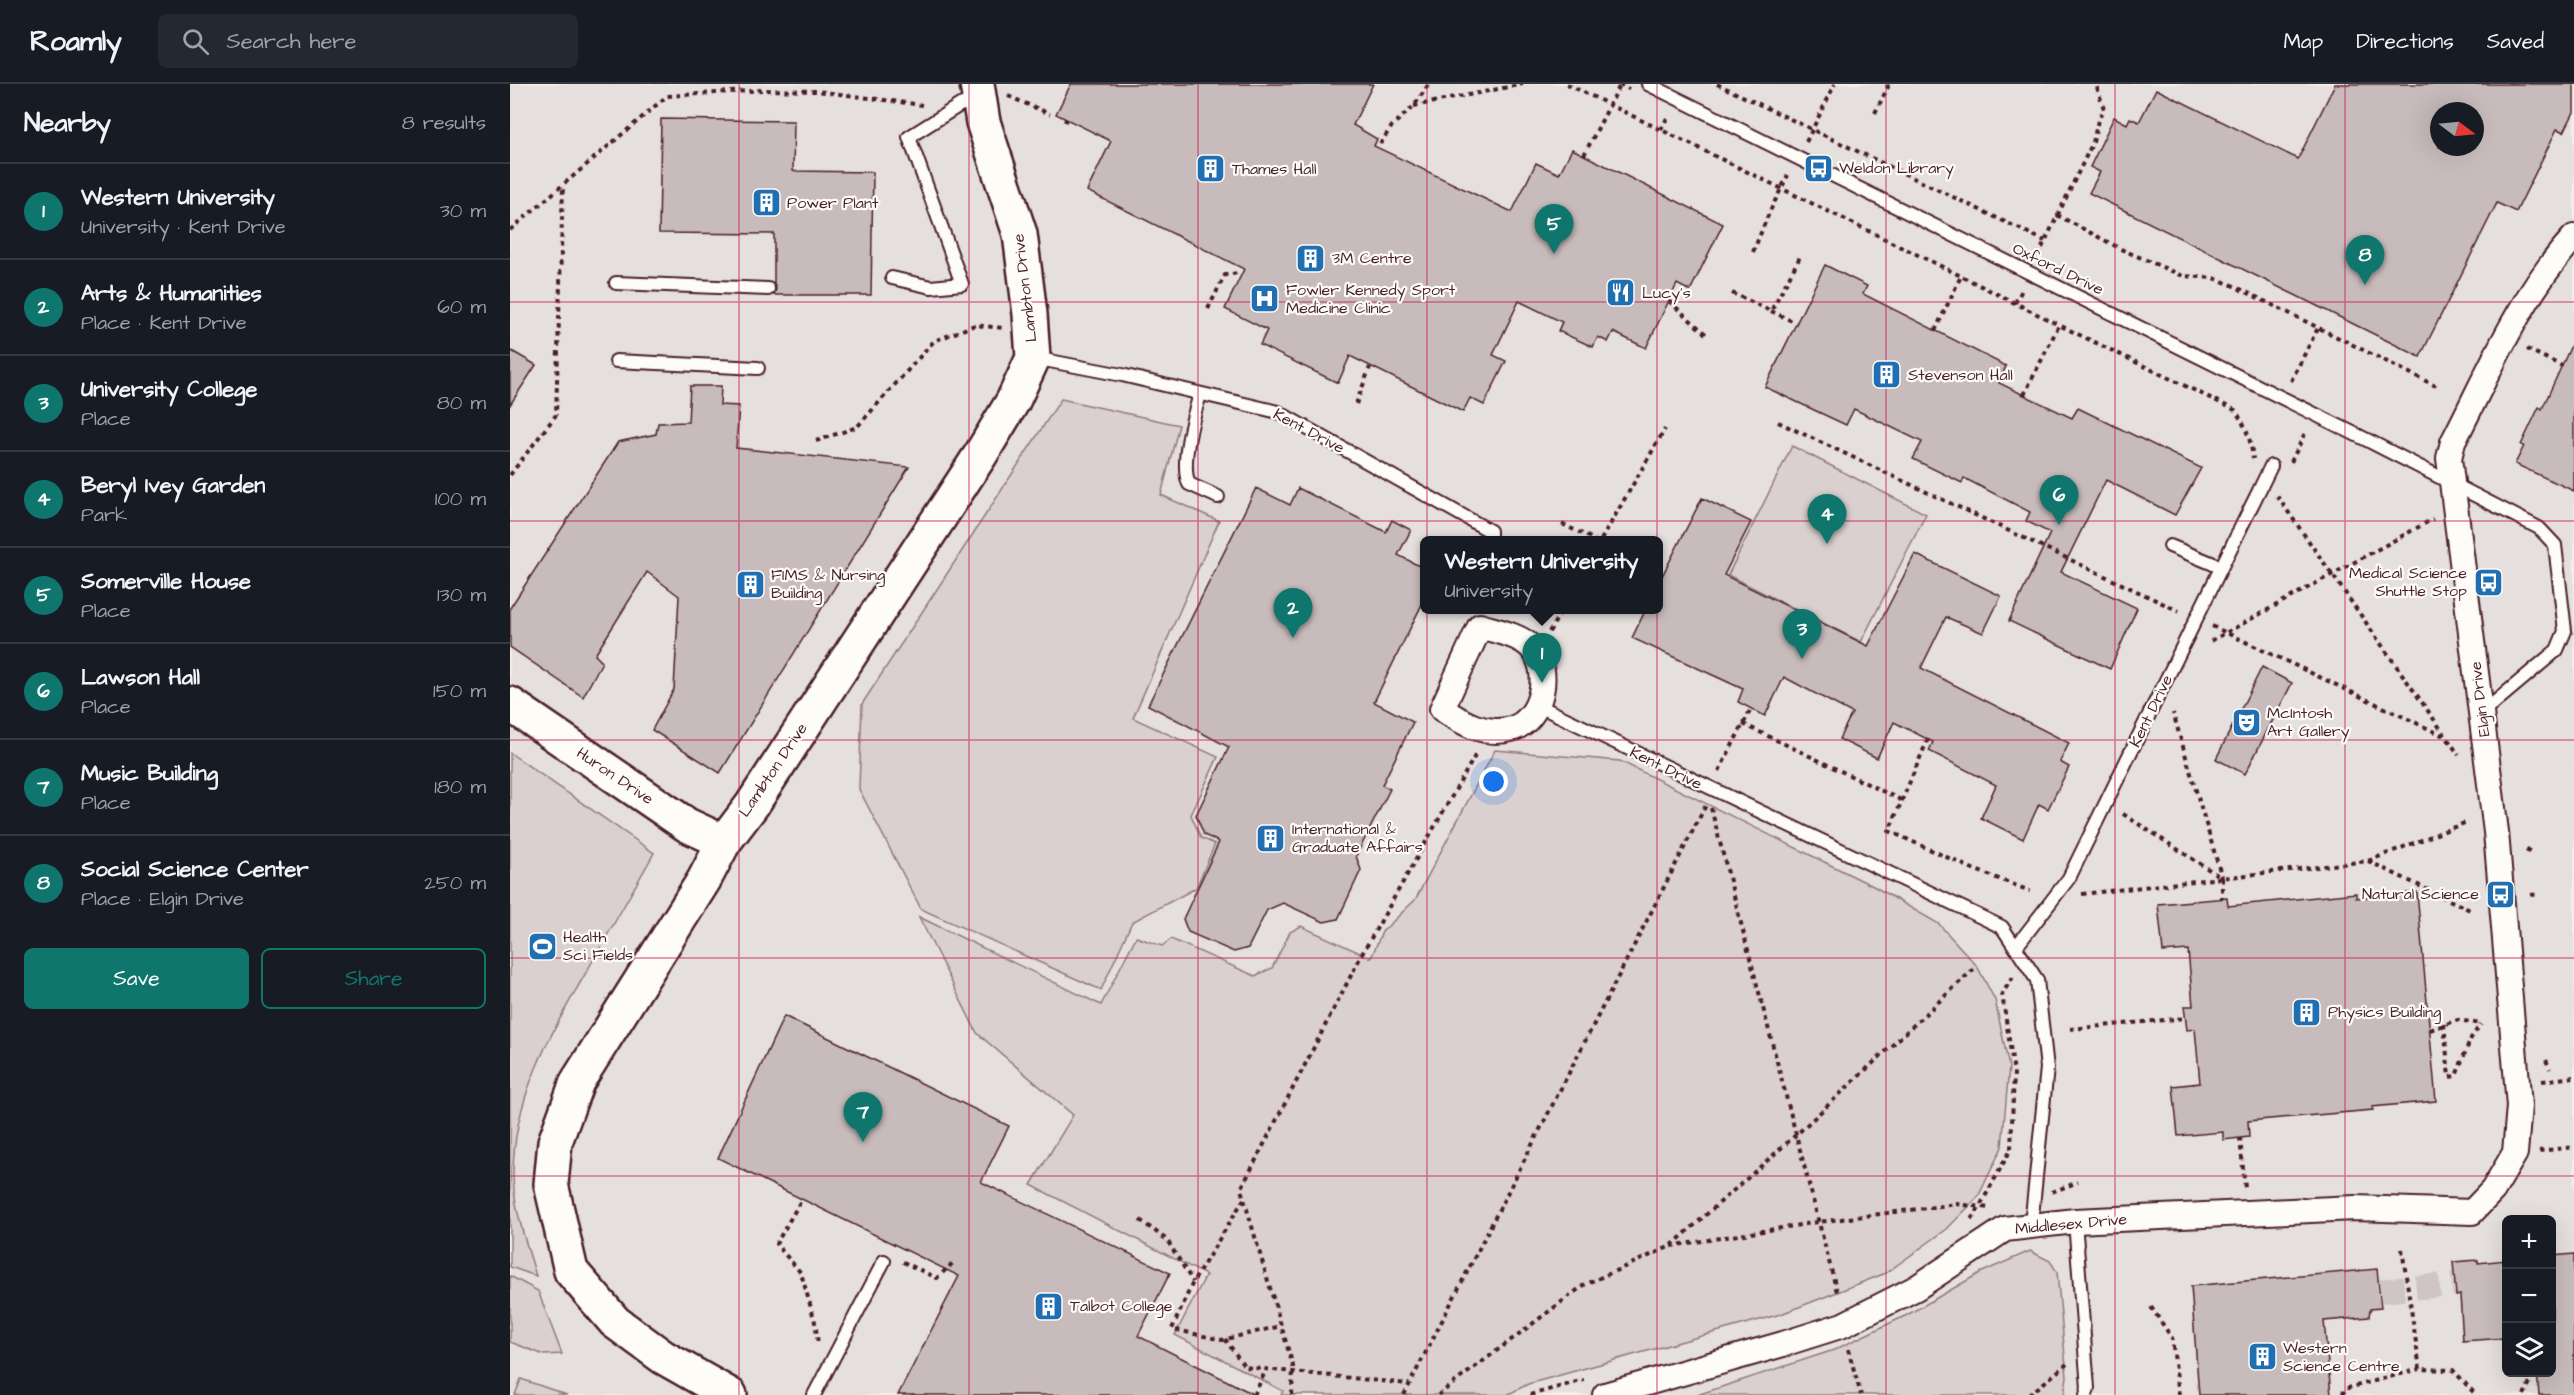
<!DOCTYPE html>
<meta charset="utf-8">
<style>
body{margin:0;font-family:"Architects Daughter",sans-serif;background:#242831;color:#f1f3f6}
.controls{position:absolute;right:18px;bottom:18px;display:grid;overflow:hidden;border-radius:9px;box-shadow:0 6px 24px #0002}
.controls button{width:54px;height:54px;display:grid;place-items:center;padding:0;border:0;border-bottom:2px solid #363941;background:#171b24;color:#f1f3f6;font:30px sans-serif}
.compass{position:absolute;left:1920px;top:18px;width:54px;height:54px;border-radius:50%;background:#171b24;box-shadow:0 6px 24px #0002;rotate:106deg}
.you{position:absolute;left:984px;top:698px;width:21px;height:21px;margin:-15px;border:4px solid #fff;border-radius:50%;background:#1a73e8;box-shadow:0 0 0 9px #1a73e833}
.badge{display:grid;place-items:center;width:39px;height:39px;border-radius:50%;background:#0f766e;color:#fff;font-size:20px;font-weight:700}
.pin{position:absolute;translate:-50% -50px;filter:drop-shadow(0 2px 3px #0008)}
.pin::after{content:'';position:absolute;top:32px;width:21px;height:18px;background:inherit;clip-path:polygon(0 0,100% 0,50% 100%)}
.popup{position:absolute;left:910px;top:452px;width:243px;height:78px;box-sizing:border-box;display:grid;place-content:center;border-radius:9px;background:#171b24;filter:drop-shadow(0 2px 4px #0005);font-size:20px;white-space:nowrap;color:#9ea1a6}
.popup b{font-size:22px;color:#f1f3f6}
.popup::after{content:'';position:absolute;left:50%;top:100%;margin-left:-12px;border:12px solid transparent;border-top-color:#171b24}
.list{margin:0;padding:0;list-style:none}
h2{display:flex;justify-content:space-between;align-items:center;height:78px;margin:0;padding:0 24px;font-size:26px}
h2 small{font-size:20px;font-weight:400;color:#9ea1a6}
.list li{display:grid;grid-template-columns:39px 1fr auto;gap:18px;align-items:center;box-sizing:border-box;height:96px;padding:0 24px;border-top:2px solid #363941}
.list b{display:block;font-size:22px;white-space:nowrap}
.list p{margin:0;font-size:20px;white-space:nowrap;color:#9ea1a6}
.list em{font-size:20px;font-style:normal;color:#9ea1a6}
.actions{display:flex;gap:12px;padding:18px 24px}
.actions a{flex:1;padding:14px 0;border:2px solid #0f766e;border-radius:9px;text-align:center;font-size:21px;color:#0f766e}
.actions .main{background:#0f766e;color:#fff}
.icon{flex:none;width:33px;height:33px;fill:none;stroke:currentColor;stroke-width:2;stroke-linecap:round;stroke-linejoin:round}
.map{position:relative;flex:none;width:2064px;height:1311px;overflow:hidden}
header{display:flex;align-items:center;gap:36px;box-sizing:border-box;height:84px;padding:0 30px;background:#171b24;border-bottom:2px solid #363941}
header strong{font-size:28px}
nav{display:flex;gap:33px;margin-inline-start:auto;font-size:21px}
.search{width:420px;height:54px;background:#242831;display:flex;align-items:center;gap:15px;box-sizing:border-box;padding:0 21px;border-radius:9px;color:#9ea1a6;font-size:22px}
main{display:flex}
aside{flex:1;background:#171b24}
.map>svg:first-child{display:block}
.built{fill:#e5dfdd;fill-rule:evenodd}
.green{fill:#d9d0cf;stroke:#92787d;stroke-width:1.5}
.building{fill:#c8bbbb;stroke:#4a1f2b;stroke-width:1.5;fill-rule:evenodd}
.lines{fill:none;stroke-linecap:round;stroke-linejoin:round}
.street-tunnel{stroke:#d0c5c5;stroke-width:24;stroke-dasharray:24 12;stroke-linecap:butt}
.lane-casing{stroke:#4a1f2b;stroke-width:16}
.street-casing{stroke:#4a1f2b;stroke-width:28}
.secondary-casing{stroke:#4a1f2b;stroke-width:38}
.path{stroke:#4a1f2b;stroke-width:4;stroke-dasharray:4.5 4.5;stroke-linecap:butt}
.lane{stroke:#fdfcf7;stroke-width:12}
.street{stroke:#fdfcf7;stroke-width:24}
.secondary{stroke:#fdfcf7;stroke-width:33}
.grid{fill:none;stroke:#c2185b;stroke-width:1.5;stroke-opacity:0.55}
.labels{text-anchor:middle;dominant-baseline:central;stroke-width:4.5;stroke-linejoin:round;paint-order:stroke}
.poi-label{font-size:16px;fill:#4a1f2b;stroke:#fdfcf7;text-anchor:start}
.street-label{font-size:16px;fill:#4a1f2b;stroke:#fdfcf7}
</style>
<header>
<strong>Roamly</strong>
<div class="search"><svg class="icon" aria-label="search" viewBox="0 0 24 24"><circle cx="10" cy="10" r="6"/><path d="M15 15l6 6"/></svg>Search here</div>
<nav><a>Map</a><a>Directions</a><a>Saved</a></nav>
</header>
<main>
<aside>
<h2>Nearby<small>8 results</small></h2>
<ul class="list">
<li><span class="badge">1</span><div><b>Western University</b><p>University · Kent Drive</p></div><em>30 m</em></li>
<li><span class="badge">2</span><div><b>Arts &amp; Humanities</b><p>Place · Kent Drive</p></div><em>60 m</em></li>
<li><span class="badge">3</span><div><b>University College</b><p>Place</p></div><em>80 m</em></li>
<li><span class="badge">4</span><div><b>Beryl Ivey Garden</b><p>Park</p></div><em>100 m</em></li>
<li><span class="badge">5</span><div><b>Somerville House</b><p>Place</p></div><em>130 m</em></li>
<li><span class="badge">6</span><div><b>Lawson Hall</b><p>Place</p></div><em>150 m</em></li>
<li><span class="badge">7</span><div><b>Music Building</b><p>Place</p></div><em>180 m</em></li>
<li><span class="badge">8</span><div><b>Social Science Center</b><p>Place · Elgin Drive</p></div><em>250 m</em></li>
</ul>
<div class="actions"><a class="main">Save</a><a>Share</a></div>
</aside>
<div class="map">
<svg width="2064" height="1311" viewBox="0 0 2064 1311">
<rect width="100%" height="100%" fill="#f2efeb"/>
<filter id="ink" filterUnits="userSpaceOnUse"><feTurbulence type="fractalNoise" baseFrequency=".0167" numOctaves="2"/><feDisplacementMap in="SourceGraphic" scale="12" xChannelSelector="R" yChannelSelector="G"/><feConvolveMatrix kernelMatrix="1 2 1 2 8 2 1 2 1" color-interpolation-filters="sRGB"/></filter>
<g filter="url(#ink)">
<path class="built" d="M0 0H2064V1311H0ZM1929 27H1965V63H1929ZM915 456H1149V526H915ZM1996 1136H2042V1288H1996Z"/>
<g class="green">
<path d="M551 315 669 341 651 411 709 437 623 634 708 673 681 731 691 754 705 760 686 804 622 838 591 906 411 825 349 705 352 620Z"/>
<path d="M1282 362 1416 430 1351 558 1218 491Z"/>
<path d="M985 666 1110 677 1365 803 1429 840 1467 882 1485 916 1499 983 1492 1063 1468 1113 1437 1145 1376 1189 1271 1230 1018 1300 997 1311H771L773 1307 665 1251 696 1191 521 1101 563 1031 467 949 409 833 591 921 626 853 652 862 661 855 745 892 762 884 780 848 791 842 861 874 872 848 905 816Z"/>
<path d="M0 669 144 769C122 808 99 848 77 887 40 951 3 1014 3 1090 3 1123 17 1161 26 1192L0 1183Z"/>
<path d="M1520 1167 1540 1177 1547 1188 1557 1293 1554 1311H1187L1324 1266 1397 1231 1470 1189Z"/>
<path d="M0 1192 28 1207 52 1270 34 1271 0 1258Z"/>
<path d="M11 1295 57 1311H5Z"/>
</g>
<g class="building">
<path d="M561 0H863L843 41 867 55 864 62 1002 128 1026 79 1049 90 1062 65 1213 140 1180 207 1167 200 1136 264 1103 248 1098 258 1088 253 1083 263 1048 247 1052 238 1009 217 983 271 996 277 974 321 960 314 953 328 840 272 828 299 750 261 757 246 715 225 734 185 577 107 601 57 546 30Z"/>
<path d="M1825 0H2064V28L2054 48 2047 45 2006 128 1987 119 1910 273 1579 109 1590 88 1580 83 1604 33 1617 40 1620 34 1629 38 1646 5 1788 75ZM1929 27H1965V63H1929Z"/>
<path d="M151 35 284 37 283 87 363 88 361 211H264L266 205 264 200V150L149 149Z"/>
<path d="M1315 181 1357 202 1353 210 1496 282 1489 299 1562 334 1568 324 1691 384 1665 431 1596 396 1551 488 1627 524 1600 585 1499 537 1540 449 1516 437 1520 428 1454 394 1452 399 1403 375 1412 358 1344 325 1336 341 1255 303Z"/>
<path d="M2064 255V407L2005 380 2014 362 2011 361 2029 323 2032 325Z"/>
<path d="M0 266 26 281 0 321Z"/>
<path d="M180 302H211L210 321 229 322 226 364 399 383 210 689 142 646 164 605 169 512 137 488 85 571 92 578 73 613 0 563V524L108 358 146 350 148 339 178 338Z"/>
<path d="M746 404 780 421 788 404 876 448 882 436 901 446 888 471 915 485V514L864 618 903 638 872 701 880 705 846 772 851 786 828 835 814 838 773 819 757 826 738 864 724 868 678 848 673 835 709 758 694 751 686 731 719 663 638 621Z"/>
<path d="M1192 414 1241 438 1214 491 1358 562 1405 470 1491 512 1473 549 1436 533 1411 584 1559 659 1550 678 1559 683 1538 725 1529 720 1513 755 1471 734 1486 701 1419 667 1423 658 1384 638 1367 674 1329 655 1342 629 1274 593 1255 632 1228 618 1233 605 1122 554 1136 525H1149V498Z"/>
<path d="M1752 583 1782 599 1735 690 1706 675Z"/>
<path d="M1907 808 1926 1017 1862 1023 1863 1026 1738 1037 1739 1053 1713 1056V1048L1668 1052 1663 1002 1690 999 1685 945 1677 946 1674 922H1683L1678 866 1653 868 1648 820 1717 814 1718 822 1846 809V814Z"/>
<path d="M274 932 499 1042 471 1098 660 1189 628 1252 745 1311H388L449 1192 208 1074Z"/>
<path d="M2064 1170V1311H2029L2027 1288H2042V1172Z"/>
<path d="M1968 1176V1179L1996 1176V1254L1953 1257 1950 1211 1946 1212 1943 1178Z"/>
<path d="M1867 1185 1871 1224 1860 1225 1859 1233 1814 1237 1821 1311H1689L1681 1202Z"/>
</g>
<g class="lines">
<path class="street-tunnel" d="M1870 1207 1944 1200"/>
<defs>
<g id="lane">
<path d="M1138 0 1859 357 2029 444 2045 461 2055 547 2047 566 1971 630"/>
<path d="M382 194 421 203 452 200 399 53 450 21 468 15"/>
<path d="M106 199 258 205"/>
<path d="M524 274 612 291 768 328 980 447V456"/>
<path d="M106 277 248 284"/>
<path d="M690 311C683 332 670 380 679 400L708 413"/>
<path d="M1660 462 1711 483"/>
<path d="M1027 621 1492 843 1527 896 1537 984 1521 1142"/>
<path d="M1506 863 1559 794 1761 382"/>
<path d="M1565 1137 1578 1304 1576 1311"/>
<path d="M304 1311 374 1177"/>
</g>
<g id="street">
<path d="M970 542C986 547 1009 551 1021 563 1043 586 1032 637 1001 645 974 652 953 639 932 625Z"/>
<path d="M1095 1311 1273 1260 1333 1241 1406 1204 1495 1145 1565 1137 1845 1124 1962 1128 1983 1106 2005 1069 2009 1022 1986 748 1939 374 1943 358C1979 288 2010 212 2064 153"/>
</g>
<g id="secondary">
<path d="M0 620 177 741 214 758"/>
<path d="M220 1311 153 1273 105 1238 61 1187 41 1100 45 1058 67 998 194 796 214 758 242 721 471 370 503 317 523 274 520 230 510 150 473 38 467 0"/>
</g>
</defs>
<use href="#lane" class="lane-casing"/>
<use href="#street" class="street-casing"/>
<use href="#secondary" class="secondary-casing"/>
<g class="path">
<path d="M1057 0 1451 192"/>
<path d="M1109 0 1119 5"/>
<path d="M1207 0 1535 157"/>
<path d="M498 12 540 30"/>
<path d="M904 22 1013 0"/>
<path d="M1365 29 1378 3 1377 0"/>
<path d="M555 38 556 35"/>
<path d="M1151 46 1159 30"/>
<path d="M1296 58 1325 0"/>
<path d="M870 60 882 42 904 22 919 0"/>
<path d="M1074 71 1110 1"/>
<path d="M1547 131 1613 166 1673 192 1704 194 1722 201 1926 302"/>
<path d="M0 146 157 12 253 6 307 7 412 21"/>
<path d="M1243 168 1259 129 1278 91"/>
<path d="M1528 172 1583 58 1588 36 1594 25 1586 0"/>
<path d="M1222 209 1261 227 1291 171"/>
<path d="M1159 217 1199 253"/>
<path d="M1505 219 1512 206"/>
<path d="M698 225 715 191 728 189"/>
<path d="M1261 227 1286 239"/>
<path d="M1425 247 1451 192 1549 241"/>
<path d="M2017 265 2052 282"/>
<path d="M1781 297 1808 244"/>
<path d="M1514 311 1549 241 1725 326C1736 342 1741 356 1743 375"/>
<path d="M846 320 860 283"/>
<path d="M1268 338 1669 527"/>
<path d="M306 357 347 343 424 257 465 241 493 244"/>
<path d="M1781 378 1796 347"/>
<path d="M0 391 46 331 53 102"/>
<path d="M1767 412 1949 671"/>
<path d="M1052 440 1085 456"/>
<path d="M1091 456 1155 345"/>
<path d="M1149 489 1152 491"/>
<path d="M1702 542 1936 653"/>
<path d="M1039 548 1052 526"/>
<path d="M1701 557 1923 435"/>
<path d="M1233 640 1393 717"/>
<path d="M1418 655 1379 747 1463 785 1520 807"/>
<path d="M1209 687 1241 625"/>
<path d="M1201 724 1327 1208"/>
<path d="M1613 730 1712 794 1663 629"/>
<path d="M2017 769 2020 763"/>
<path d="M1858 777 1962 827"/>
<path d="M1712 794V814"/>
<path d="M1572 810 1858 777 1957 738"/>
<path d="M2021 811 2029 810"/>
<path d="M1934 940 1939 993 1946 992 1961 954 1971 940"/>
<path d="M1560 945 1676 934"/>
<path d="M1920 946 1948 936 1971 940"/>
<path d="M2036 976 2040 985"/>
<path d="M2032 997 2064 993"/>
<path d="M1730 1054 1735 1104"/>
<path d="M2029 1067 2064 1063"/>
<path d="M1542 1108 1568 1098"/>
<path d="M734 1115 683 1198 662 1245 712 1256 771 1242"/>
<path d="M290 1118 266 1160 291 1189 305 1238 308 1259"/>
<path d="M1461 1135 1465 1131 1501 1065 1504 988 1492 910 1503 893"/>
<path d="M630 1136 657 1156 683 1198"/>
<path d="M1161 1162 1308 1138 1447 1120 1480 1124"/>
<path d="M1892 1165 1910 1285 1943 1286 1966 1311"/>
<path d="M393 1178 427 1194 445 1177"/>
<path d="M1641 1223 1662 1254 1669 1311"/>
<path d="M715 1255 735 1283 899 1300"/>
<path d="M1338 1265 1351 1311"/>
<path d="M744 1311 756 1286"/>
<path d="M782 1311 783 1282 731 1105 852 870 966 670"/>
<path d="M894 1311 1196 721"/>
<path d="M928 1311 1074 1201 1161 1162 1287 1050 1467 882"/>
<path d="M1020 1311 1074 1296"/>
<path d="M1519 1311 1557 1280"/>
<path d="M1833 1311 1834 1305 1910 1285"/>
<path d="M2014 1311 2021 1296"/>
</g>
<use href="#lane" class="lane"/>
<use href="#street" class="street"/>
<use href="#secondary" class="secondary"/>
</g>
</g>
<path class="grid" d="M229 0V1311M459 0V1311M688 0V1311M917 0V1311M1147 0V1311M1376 0V1311M1605 0V1311M1835 0V1311M0 218H2064M0 437H2064M0 656H2064M0 874H2064M0 1092H2064"/>
<defs>
<symbol id="bus-square" viewBox="-11 -11 22 22"><rect x="-9" y="-9" width="18" height="18" rx="4" fill="#1f6fb2" stroke="#fdfcf7"/><path d="M-5-6H5V4H4V6H2V4H-2V6H-4V4H-5ZM-3.5-4V0h7V-4ZM-3.5 1.2v1.5H-2V1.2ZM2 1.2v1.5H3.5V1.2Z" fill="#fff"/></symbol>
<symbol id="building-square" viewBox="-11 -11 22 22"><rect x="-9" y="-9" width="18" height="18" rx="4" fill="#1f6fb2" stroke="#fdfcf7"/><path d="M-4-6H4V6H1V3H-1V6H-4ZM-2.5-4.3h1.7v1.8h-1.7ZM.8-4.3h1.7v1.8H.8ZM-2.5-1h1.7V.8h-1.7ZM.8-1h1.7V.8H.8Z" fill="#fff"/></symbol>
<symbol id="restaurant-square" viewBox="-11 -11 22 22"><rect x="-9" y="-9" width="18" height="18" rx="4" fill="#1f6fb2" stroke="#fdfcf7"/><path d="M-5-6h1v4h1v-4h1v4h1v-4h1v5L-1.5 .5V6h-2V.5L-5-1ZM5-6V6H3V1.5H1.5Q1.5-4 5-6Z" fill="#fff"/></symbol>
<symbol id="hospital-square" viewBox="-11 -11 22 22"><rect x="-9" y="-9" width="18" height="18" rx="4" fill="#1f6fb2" stroke="#fdfcf7"/><path d="M-5-5h3v3.5h4V-5h3V5h-3V1.5h-4V5h-3Z" fill="#fff"/></symbol>
<symbol id="theatre-square" viewBox="-11 -11 22 22"><rect x="-9" y="-9" width="18" height="18" rx="4" fill="#1f6fb2" stroke="#fdfcf7"/><path d="M-5-5.5Q0-4 5-5.5V0Q5 5 0 6Q-5 5-5 0ZM-3.3-2.5H-1v1.5H-3.3ZM1-2.5H3.3v1.5H1ZM-2.8 1Q0 5.5 2.8 1Z" fill="#fff"/></symbol>
<symbol id="stadium-square" viewBox="-11 -11 22 22"><rect x="-9" y="-9" width="18" height="18" rx="4" fill="#1f6fb2" stroke="#fdfcf7"/><path d="M0-5a6.5 5 0 1 0 0 10a6.5 5 0 1 0 0-10ZM-3.5-1.8h7v3.6h-7Z" fill="#fff"/></symbol>
</defs>
<g fill-rule="evenodd">
<use href="#bus-square" x="1292" y="68" width="33" height="33"/>
<use href="#building-square" x="684" y="68" width="33" height="33"/>
<use href="#building-square" x="240" y="102" width="33" height="33"/>
<use href="#building-square" x="784" y="158" width="33" height="33"/>
<use href="#restaurant-square" x="1094" y="192" width="33" height="33"/>
<use href="#hospital-square" x="738" y="198" width="33" height="33"/>
<use href="#building-square" x="1360" y="274" width="33" height="33"/>
<use href="#bus-square" x="1962" y="482" width="33" height="33"/>
<use href="#building-square" x="224" y="484" width="33" height="33"/>
<use href="#theatre-square" x="1720" y="622" width="33" height="33"/>
<use href="#building-square" x="744" y="738" width="33" height="33"/>
<use href="#bus-square" x="1974" y="794" width="33" height="33"/>
<use href="#stadium-square" x="16" y="846" width="33" height="33"/>
<use href="#building-square" x="1780" y="912" width="33" height="33"/>
<use href="#building-square" x="522" y="1206" width="33" height="33"/>
<use href="#building-square" x="1736" y="1256" width="33" height="33"/>
</g>
<g class="labels">
<g class="poi-label">
<text x="1329" y="84">Weldon Library</text>
<text x="722" y="85">Thames Hall</text>
<text x="277" y="119">Power Plant</text>
<text x="822" y="174">3M Centre</text>
<text x="776" y="206">Fowler Kennedy Sport<tspan x="776" dy="18">Medicine Clinic</tspan></text>
<text x="1132" y="209">Lucy's</text>
<text x="1398" y="291">Stevenson Hall</text>
<text x="1957" y="489" text-anchor="end">Medical Science<tspan x="1957" dy="18">Shuttle Stop</tspan></text>
<text x="261" y="491">FIMS &amp; Nursing<tspan x="261" dy="18">Building</tspan></text>
<text x="1757" y="629">McIntosh<tspan x="1757" dy="18">Art Gallery</tspan></text>
<text x="782" y="745">International &amp;<tspan x="782" dy="18">Graduate Affairs</tspan></text>
<text x="1969" y="810" text-anchor="end">Natural Science</text>
<text x="53" y="853">Health<tspan x="53" dy="18">Sci Fields</tspan></text>
<text x="1818" y="928">Physics Building</text>
<text x="560" y="1222">Talbot College</text>
<text x="1773" y="1264">Western<tspan x="1773" dy="18">Science Centre</tspan></text>
</g>
<g class="street-label">
<text transform="translate(1548 185) rotate(26)">Oxford Drive</text>
<text transform="translate(515 204) rotate(-97)">Lambton Drive</text>
<text transform="translate(799 347) rotate(28)">Kent Drive</text>
<text transform="translate(1970 615) rotate(-97)">Elgin Drive</text>
<text transform="translate(1641 627) rotate(-64)">Kent Drive</text>
<text transform="translate(1156 684) rotate(26)">Kent Drive</text>
<text transform="translate(263 686) rotate(-56)">Lambton Drive</text>
<text transform="translate(105 692) rotate(34)">Huron Drive</text>
<text transform="translate(1561 1140) rotate(-5)">Middlesex Drive</text>
</g>
</g>
</svg>
<div class="controls">
<button>+</button>
<button>−</button>
<button><svg class="icon" aria-label="layers" viewBox="0 0 24 24"><path d="M12 4l9 5-9 5-9-5zM3 14l9 5 9-5"/></svg></button>
</div>
<svg class="compass" viewBox="-18 -18 36 36"><path d="M0-13l5 13h-10z" fill="#e53935"/><path d="M0 13l5-13h-10z" fill="#9ea1a6"/></svg>
<div class="you"></div>
<div class="pin badge" style="left:1032px;top:599px">1</div>
<div class="popup"><b>Western University</b>University</div>
<div class="pin badge" style="left:783px;top:554px">2</div>
<div class="pin badge" style="left:1292px;top:575px">3</div>
<div class="pin badge" style="left:1317px;top:460px">4</div>
<div class="pin badge" style="left:1044px;top:170px">5</div>
<div class="pin badge" style="left:1549px;top:441px">6</div>
<div class="pin badge" style="left:353px;top:1058px">7</div>
<div class="pin badge" style="left:1855px;top:201px">8</div>
</div>
</main>
